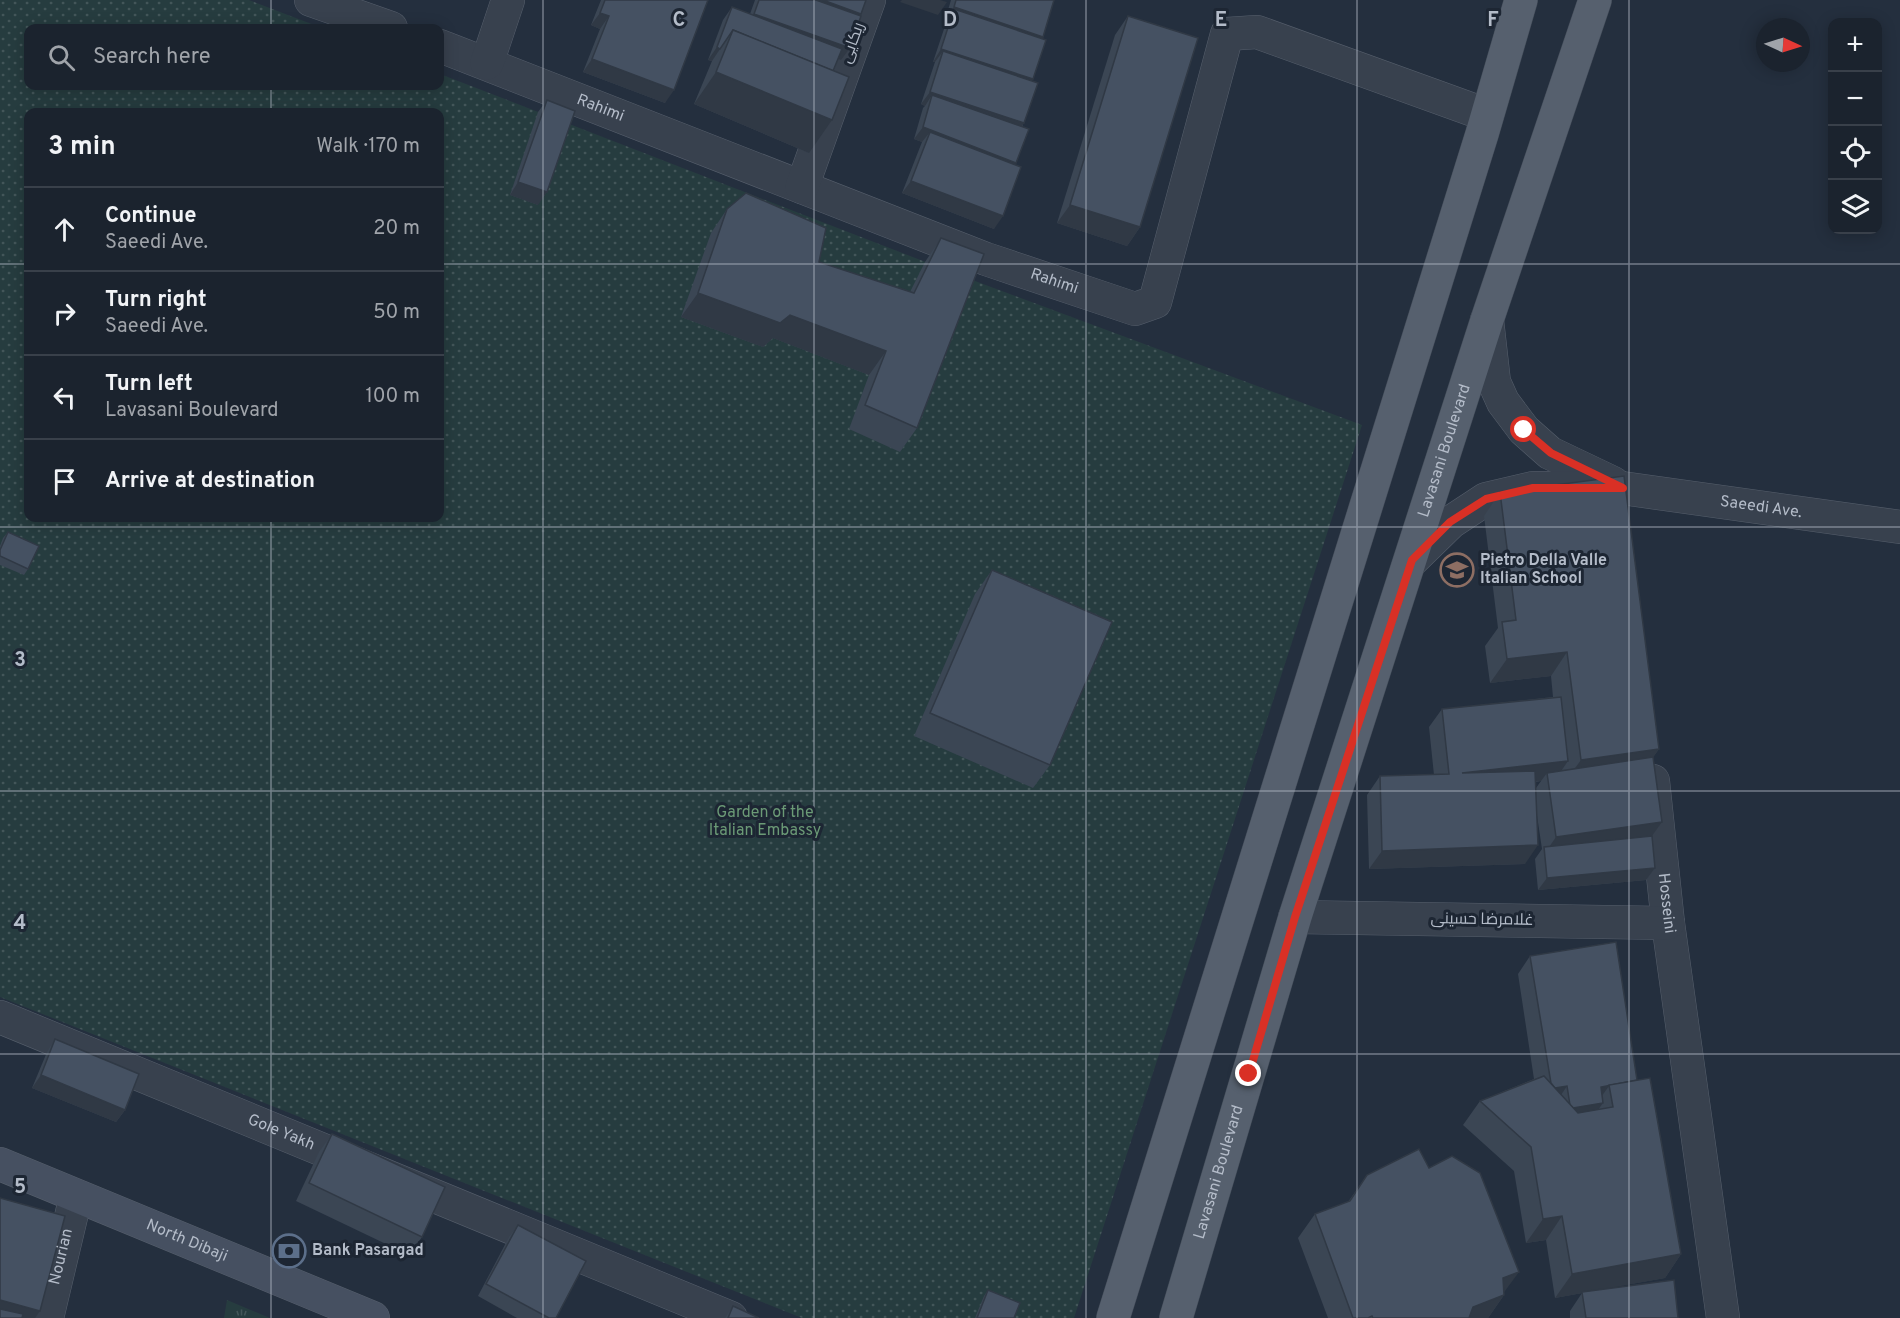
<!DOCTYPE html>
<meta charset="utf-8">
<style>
body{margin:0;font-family:Overpass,Cairo,sans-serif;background:#282f3a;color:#f1f3f6}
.controls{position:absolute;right:18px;top:18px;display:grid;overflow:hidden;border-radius:12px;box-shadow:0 3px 15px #0003}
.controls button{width:54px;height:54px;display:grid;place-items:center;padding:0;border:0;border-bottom:2px solid #39404a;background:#1b232e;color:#f1f3f6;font:30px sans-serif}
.compass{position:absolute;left:1756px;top:18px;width:54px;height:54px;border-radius:50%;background:#1b232e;box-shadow:0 3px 15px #0003;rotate:94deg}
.stop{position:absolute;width:18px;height:18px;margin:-14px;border:4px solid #d93025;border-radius:50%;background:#fff}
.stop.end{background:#d93025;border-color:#fff;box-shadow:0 2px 6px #0008}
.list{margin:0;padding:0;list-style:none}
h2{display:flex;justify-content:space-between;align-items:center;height:78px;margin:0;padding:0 24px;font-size:26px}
h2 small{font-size:20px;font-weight:400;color:#a0a4aa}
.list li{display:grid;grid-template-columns:39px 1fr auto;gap:18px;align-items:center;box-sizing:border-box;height:84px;padding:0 24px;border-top:2px solid #39404a}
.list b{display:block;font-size:22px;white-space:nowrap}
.list p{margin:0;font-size:20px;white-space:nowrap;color:#a0a4aa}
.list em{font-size:20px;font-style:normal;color:#a0a4aa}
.icon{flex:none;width:33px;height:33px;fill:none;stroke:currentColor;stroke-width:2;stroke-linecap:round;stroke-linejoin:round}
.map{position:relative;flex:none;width:1900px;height:1318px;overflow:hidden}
.search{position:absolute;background:#1b232e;box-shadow:0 3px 15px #0003;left:24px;top:24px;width:420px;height:66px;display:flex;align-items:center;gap:15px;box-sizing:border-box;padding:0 21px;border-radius:12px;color:#a0a4aa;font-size:22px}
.panel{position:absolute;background:#1b232e;box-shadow:0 3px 15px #0003;left:24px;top:108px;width:420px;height:414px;border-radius:12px}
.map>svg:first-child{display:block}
.park{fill:url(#park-tufts)}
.garden{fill:url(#garden-dots);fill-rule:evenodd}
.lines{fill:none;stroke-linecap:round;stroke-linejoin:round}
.street-casing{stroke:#565f6c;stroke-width:34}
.secondary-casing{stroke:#565f6c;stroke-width:34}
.primary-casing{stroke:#414a57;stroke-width:34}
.street{stroke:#38414e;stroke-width:33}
.secondary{stroke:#465061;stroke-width:33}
.primary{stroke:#56606e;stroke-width:33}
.wall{fill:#3b4654;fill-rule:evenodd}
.shaded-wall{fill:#303945}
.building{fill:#455162;stroke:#303945;stroke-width:1.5}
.route{stroke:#d93025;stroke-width:8}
.grid{fill:none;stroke:#b4bcc9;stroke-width:1.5;stroke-opacity:0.55}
.labels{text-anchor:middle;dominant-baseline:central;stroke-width:6;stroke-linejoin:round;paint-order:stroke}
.street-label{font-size:16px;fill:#b4bcc9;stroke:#1d2633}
.poi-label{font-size:16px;font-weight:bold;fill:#b4bcc9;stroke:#1d2633;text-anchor:start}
.park-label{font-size:16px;fill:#6b9a76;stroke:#1d2633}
.grid-label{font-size:20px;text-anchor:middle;font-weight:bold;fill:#b4bcc9;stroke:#1d2633;stroke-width:6;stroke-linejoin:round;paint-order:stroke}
</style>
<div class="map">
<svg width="1900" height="1318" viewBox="0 0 1900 1318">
<defs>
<pattern id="park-tufts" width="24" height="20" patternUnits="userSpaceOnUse" patternTransform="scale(1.5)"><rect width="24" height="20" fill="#263c3f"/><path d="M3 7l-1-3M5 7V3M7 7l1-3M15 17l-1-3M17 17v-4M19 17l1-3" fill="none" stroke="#435659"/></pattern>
<pattern id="garden-dots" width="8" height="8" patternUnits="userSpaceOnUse" patternTransform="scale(1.5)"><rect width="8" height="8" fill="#263c3f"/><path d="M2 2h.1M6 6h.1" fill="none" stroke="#435659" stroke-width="1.8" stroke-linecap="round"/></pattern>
</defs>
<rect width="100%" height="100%" fill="#242f3e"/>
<path class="park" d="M227 1300 270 1318H224Z"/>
<path class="garden" d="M0 0H249L322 28H28V86H440V74L967 278 1362 425 1074 1318H802L0 997ZM28 112H440V518H28Z"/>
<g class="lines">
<defs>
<g id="street">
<path d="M311 0 391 28"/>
<path id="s1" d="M440 46 986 259 1135 309 1155 302 1227 34 1257 32 1487 115"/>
<path d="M487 63 508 0"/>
<path d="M802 187 869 0"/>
<path d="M1487 320 1494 382 1503 402 1524 430 1550 453 1613 483"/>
<path id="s2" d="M1412 560 1451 522 1486 499 1533 488H1622L1900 527"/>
<path id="s3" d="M1653 781 1668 923 1723 1318"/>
<path d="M1295 917 1668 923"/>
<path id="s4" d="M0 1017 731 1318"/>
<path id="s5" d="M47 1318 76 1196"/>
</g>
<g id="secondary">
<path id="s6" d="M0 1164 373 1318"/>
</g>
<g id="primary">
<path d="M1113 1318 1482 134 1521 0"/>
<path id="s7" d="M1176 1318 1295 917 1487 320 1595 0"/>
</g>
</defs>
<use href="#street" class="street-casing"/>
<use href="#secondary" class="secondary-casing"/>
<use href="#primary" class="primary-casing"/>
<use href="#street" class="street"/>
<use href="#secondary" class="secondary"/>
<use href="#primary" class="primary"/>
</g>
<g class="wall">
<path d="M601 0H708L665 103 583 72 600 29 591 25Z"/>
<path d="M755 0H866L861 14 841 60 838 59 809 153 694 104 712 61 708 60 723 20 732 7 750 14Z"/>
<path d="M951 0H1054L1042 39 1032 81 1015 164 994 229 902 193 922 142 914 139 923 108 925 106 921 104 935 62H933L947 20H945Z"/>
<path d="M1128 16 1140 227 1127 246 1057 223 1115 35Z"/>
<path d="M547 100 538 205 510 195 538 112Z"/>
<path d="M727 209 819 262 910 292 925 262 941 238 917 428 900 452 849 429 869 375 773 338 763 347 681 317 711 233Z"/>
<path d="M1500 492 1659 749 1653 757 1652 836 1655 868 1646 880 1538 890 1535 859 1542 849 1536 809 1525 864 1369 869 1367 795 1380 776 1434 775 1429 727 1442 709 1553 697 1551 676 1490 683 1485 646 1498 628 1484 516ZM1541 781 1536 788V782Z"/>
<path d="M8 532 28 569 24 575 0 565V546L3 538Z"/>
<path d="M992 570 1050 765 1033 788 914 736 975 594Z"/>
<path d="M1530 956 1637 1080 1681 1254 1665 1278 1590 1291 1678 1318H1570V1311L1582 1293 1555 1298 1546 1240 1526 1243 1514 1171 1463 1125 1480 1101 1534 1079 1518 974Z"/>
<path d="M55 1039 125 1110 116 1122 32 1088 47 1052Z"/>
<path d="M332 1134 422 1237 409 1255 296 1201 319 1152Z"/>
<path d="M1429 1168 1504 1293V1295L1488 1318H1328L1298 1238 1315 1214 1348 1202 1367 1175Z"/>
<path d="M518 1225 556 1318H517L478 1296 509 1237Z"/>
<path d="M988 1290 1014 1318H975L984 1296Z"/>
<path d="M733 1306 759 1318H725Z"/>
</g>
<g class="shaded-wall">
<path d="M780 0H823L861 14 852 27Z"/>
<path d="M902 0H940L947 2 938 15 900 2Z"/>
<path d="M954 7 1043 37 1034 50 954 9 947 20H945Z"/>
<path d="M600 13 609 16 600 29 591 25Z"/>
<path d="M754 14 850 48 841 60 745 27Z"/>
<path d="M717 47 720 49 712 61 708 60Z"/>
<path d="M941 49 1033 79 1024 92 943 51 935 62H933Z"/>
<path d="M592 59 674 90 665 103 583 72Z"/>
<path d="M716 72 832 120 809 153 694 104Z"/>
<path d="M930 92 1024 123 1016 136 932 95 925 106 921 104Z"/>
<path d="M923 127 1016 163 1007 176 930 132 922 142 914 139Z"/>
<path d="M911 181 1003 216 994 229 902 193Z"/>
<path d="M518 182 547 192 538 205 510 195Z"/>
<path d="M1070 205 1140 227 1127 246 1057 223Z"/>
<path d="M698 293 790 315 886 351 869 375 773 338 763 347 681 317Z"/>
<path d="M1567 652 1551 676 1490 683 1507 659Z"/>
<path d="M1659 749 1642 773 1564 783 1581 760Z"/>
<path d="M1568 761 1555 780 1547 773 1541 781 1449 791 1462 773Z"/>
<path d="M1662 822 1649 840 1545 853 1556 837Z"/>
<path d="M1538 845 1525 864 1369 869 1382 851Z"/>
<path d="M1655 868 1646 880 1538 890 1547 878Z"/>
<path d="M41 1075 125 1110 116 1122 32 1088Z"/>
<path d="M1567 1086 1555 1104 1552 1088Z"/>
<path d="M1609 1086 1596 1104 1601 1087Z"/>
<path d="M1603 1103 1590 1121 1571 1108Z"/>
<path d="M1562 1216 1546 1240 1526 1243 1543 1219Z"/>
<path d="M1681 1254 1665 1278 1555 1298 1572 1274Z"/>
<path d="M1519 1272 1502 1295 1503 1278Z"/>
<path d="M1504 1295 1488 1318H1465L1473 1307Z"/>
<path d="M0 1300 40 1311 35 1318H0Z"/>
</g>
<g class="building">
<path d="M605 0H708L674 90 592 59 609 16 600 13Z"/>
<path d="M759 0H816L861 16 850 48 754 14Z"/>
<path d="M823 0H866L861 14Z"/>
<path d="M956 0H1054L1043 37 954 7Z"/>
<path d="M732 7 842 49 833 71 733 30 720 49 717 47Z"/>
<path d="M954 9 1046 40 1033 79 941 49Z"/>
<path d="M1128 16 1198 38 1140 227 1070 205Z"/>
<path d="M733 30 849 77 832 120 716 72Z"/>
<path d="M943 51 1038 83 1024 123 930 92Z"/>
<path d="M932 95 1029 129 1016 163 923 127Z"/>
<path d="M547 100 575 111 547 192 518 182Z"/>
<path d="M930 132 1021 167 1003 216 911 181Z"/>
<path d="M746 193 826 228 819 262 914 293 941 238 984 254 917 428 865 405 886 351 790 315 780 323 698 293 727 209Z"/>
<path d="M1624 476 1659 749 1581 760 1567 652 1507 659 1502 622 1516 620 1500 492Z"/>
<path d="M8 532 39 546 28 569 0 556V550Z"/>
<path d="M992 570 1112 622 1050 765 930 713Z"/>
<path d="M1561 697 1568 761 1462 773 1535 771 1538 845 1382 851 1380 776 1449 774 1442 709Z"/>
<path d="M1653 757 1662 822 1556 837 1547 773Z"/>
<path d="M1652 836 1655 868 1547 878 1544 847Z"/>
<path d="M1616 942 1637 1080 1601 1087 1603 1103 1573 1108 1570 1105 1567 1086 1555 1088 1551 1083 1530 956Z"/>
<path d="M55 1039 139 1074 125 1110 41 1075Z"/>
<path d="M1544 1076 1578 1113 1613 1107 1609 1085 1650 1078 1681 1254 1572 1274 1562 1216 1543 1219 1531 1147 1480 1101Z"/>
<path d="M332 1134 445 1187 422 1237 309 1183Z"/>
<path d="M1419 1149 1429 1168 1452 1156 1480 1173 1519 1272 1503 1278 1504 1295 1473 1307 1469 1318H1373L1372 1316 1368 1318H1353L1315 1214 1350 1201 1367 1175Z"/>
<path d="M0 1198 65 1216 40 1311 0 1300Z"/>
<path d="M518 1225 586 1261 556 1318H549L486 1284Z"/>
<path d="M1674 1280 1678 1318H1586L1582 1292Z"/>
<path d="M988 1290 1020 1303 1014 1318H977Z"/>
<path d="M733 1306 759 1318H728Z"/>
<path d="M0 1309 23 1314 22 1318H0Z"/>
</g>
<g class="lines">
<path class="route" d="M1249 1074 1295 917 1412 560 1450 522 1486 499 1533 488H1623L1551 453 1524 430"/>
</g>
<path class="grid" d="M271 0V28M543 0V1318M814 0V1318M1086 0V1318M1357 0V1318M1629 0V1318M271 86V112M0 264H28M440 264H1900M271 518V1318M0 527H1900M0 791H1900M0 1054H1900"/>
<defs>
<symbol id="school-ring" viewBox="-11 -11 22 22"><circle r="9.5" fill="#1d2633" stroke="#8d6e63" stroke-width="1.5"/><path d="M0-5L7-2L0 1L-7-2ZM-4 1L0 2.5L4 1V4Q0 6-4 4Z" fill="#8d6e63"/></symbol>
<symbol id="bank-ring" viewBox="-11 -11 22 22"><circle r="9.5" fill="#1d2633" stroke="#5c6f8a" stroke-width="1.5"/><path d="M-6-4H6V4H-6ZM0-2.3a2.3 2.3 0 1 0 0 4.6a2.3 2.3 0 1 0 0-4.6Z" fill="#5c6f8a"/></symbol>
</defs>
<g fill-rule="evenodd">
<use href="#school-ring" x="1438" y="551" width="38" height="38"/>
<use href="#bank-ring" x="270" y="1232" width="38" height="38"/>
</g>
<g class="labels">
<g class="street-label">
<text transform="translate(853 43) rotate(-70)">ریکایی</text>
<text stroke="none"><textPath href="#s1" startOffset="172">Rahimi</textPath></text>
<text stroke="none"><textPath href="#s1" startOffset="658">Rahimi</textPath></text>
<text stroke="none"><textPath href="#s7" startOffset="908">Lavasani Boulevard</textPath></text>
<text stroke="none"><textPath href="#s2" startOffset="374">Saeedi Ave.</textPath></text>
<text stroke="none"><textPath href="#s3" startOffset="123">Hosseini</textPath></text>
<text transform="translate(1482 920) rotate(1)">غلامرضا حسینی</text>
<text stroke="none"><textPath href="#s4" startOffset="304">Gole Yakh</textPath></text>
<text stroke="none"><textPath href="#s7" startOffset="152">Lavasani Boulevard</textPath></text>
<text stroke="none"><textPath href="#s6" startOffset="202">North Dibaji</textPath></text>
<text stroke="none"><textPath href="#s5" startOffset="63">Nourian</textPath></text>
</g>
<g class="poi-label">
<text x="1480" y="561">Pietro Della Valle<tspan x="1480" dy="18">Italian School</tspan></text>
<text x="312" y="1251">Bank Pasargad</text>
</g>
<g class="park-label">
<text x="765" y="813">Garden of the<tspan x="765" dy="18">Italian Embassy</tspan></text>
</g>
</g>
<g class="grid-label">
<text x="679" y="26">C</text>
<text x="950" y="26">D</text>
<text x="1221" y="26">E</text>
<text x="1493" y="26">F</text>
<text x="20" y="666">3</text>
<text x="20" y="929">4</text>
<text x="20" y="1193">5</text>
</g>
</svg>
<div class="controls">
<button>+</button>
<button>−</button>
<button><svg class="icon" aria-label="locate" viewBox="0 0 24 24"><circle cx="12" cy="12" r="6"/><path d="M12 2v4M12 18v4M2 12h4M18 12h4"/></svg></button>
<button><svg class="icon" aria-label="layers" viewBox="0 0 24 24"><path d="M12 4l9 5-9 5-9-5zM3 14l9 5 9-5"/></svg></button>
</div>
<svg class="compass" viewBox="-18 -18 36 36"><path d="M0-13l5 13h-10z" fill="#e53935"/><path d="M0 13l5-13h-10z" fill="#a0a4aa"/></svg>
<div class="stop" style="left:1524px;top:430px"></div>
<div class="stop end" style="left:1249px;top:1074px"></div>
<div class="search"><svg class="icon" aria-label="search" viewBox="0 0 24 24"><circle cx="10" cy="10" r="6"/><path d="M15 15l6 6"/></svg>Search here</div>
<section class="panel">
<h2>3 min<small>Walk · 170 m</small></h2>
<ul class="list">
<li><svg class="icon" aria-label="ahead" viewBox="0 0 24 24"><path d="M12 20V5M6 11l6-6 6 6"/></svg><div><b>Continue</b><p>Saeedi Ave.</p></div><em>20 m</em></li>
<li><svg class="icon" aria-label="right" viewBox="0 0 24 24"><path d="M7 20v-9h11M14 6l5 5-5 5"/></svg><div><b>Turn right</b><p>Saeedi Ave.</p></div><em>50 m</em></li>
<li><svg class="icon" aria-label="left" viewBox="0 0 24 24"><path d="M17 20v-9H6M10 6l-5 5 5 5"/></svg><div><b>Turn left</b><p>Lavasani Boulevard</p></div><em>100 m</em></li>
<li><svg class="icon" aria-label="arrive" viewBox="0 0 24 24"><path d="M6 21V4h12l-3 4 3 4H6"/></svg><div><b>Arrive at destination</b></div></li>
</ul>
</section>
</div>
